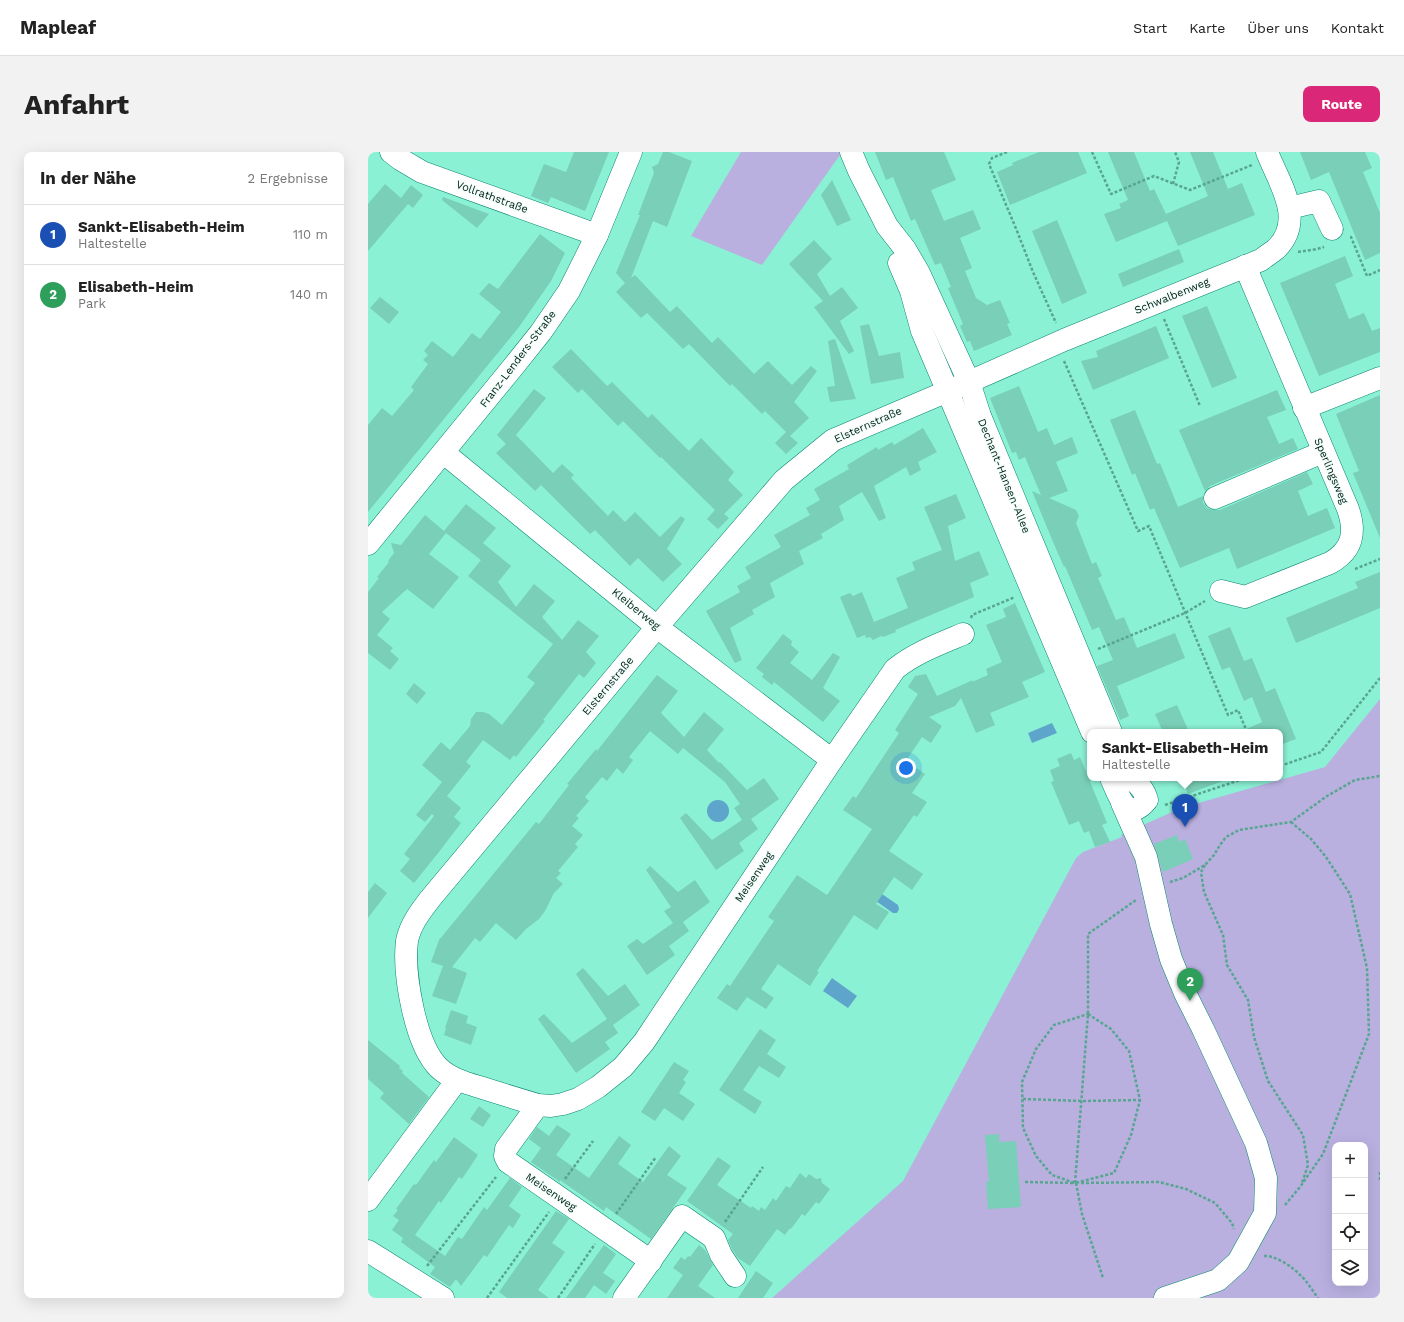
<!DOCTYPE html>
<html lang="de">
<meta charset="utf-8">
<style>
body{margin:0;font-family:"Work Sans",sans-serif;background:#f2f2f2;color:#222}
.controls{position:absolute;right:12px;bottom:12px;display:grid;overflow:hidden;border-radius:8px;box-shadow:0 4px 16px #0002}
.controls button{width:36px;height:36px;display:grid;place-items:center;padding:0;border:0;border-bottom:1px solid #e0e0e0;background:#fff;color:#222;font:20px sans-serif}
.you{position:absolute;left:538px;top:616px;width:14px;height:14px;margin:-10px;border:3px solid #fff;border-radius:50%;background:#1a73e8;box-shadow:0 0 0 6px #1a73e833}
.badge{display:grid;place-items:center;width:26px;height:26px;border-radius:50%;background:#db2777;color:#fff;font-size:13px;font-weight:700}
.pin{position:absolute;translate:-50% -33px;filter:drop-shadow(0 1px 2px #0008)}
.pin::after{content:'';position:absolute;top:21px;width:14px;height:12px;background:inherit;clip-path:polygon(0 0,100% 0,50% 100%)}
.popup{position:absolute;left:719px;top:577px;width:196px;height:52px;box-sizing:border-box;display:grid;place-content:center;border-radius:8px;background:#fff;filter:drop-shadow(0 1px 3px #0005);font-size:13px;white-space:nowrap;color:#767676}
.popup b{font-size:15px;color:#222}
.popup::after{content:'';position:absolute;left:50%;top:100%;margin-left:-8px;border:8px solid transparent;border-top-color:#fff}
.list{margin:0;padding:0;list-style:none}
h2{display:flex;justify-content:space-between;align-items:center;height:52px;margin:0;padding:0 16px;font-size:17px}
h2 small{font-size:13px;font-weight:400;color:#767676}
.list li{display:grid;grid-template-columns:26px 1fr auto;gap:12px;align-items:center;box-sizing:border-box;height:60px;padding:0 16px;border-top:1px solid #e0e0e0}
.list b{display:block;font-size:15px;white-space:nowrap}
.list p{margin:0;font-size:13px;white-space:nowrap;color:#767676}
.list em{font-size:13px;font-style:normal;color:#767676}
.icon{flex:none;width:22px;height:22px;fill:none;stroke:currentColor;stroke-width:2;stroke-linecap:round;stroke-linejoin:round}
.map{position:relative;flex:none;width:1012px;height:1146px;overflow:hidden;border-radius:8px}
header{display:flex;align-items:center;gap:24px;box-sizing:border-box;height:56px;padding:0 20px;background:#fff;border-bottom:1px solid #e0e0e0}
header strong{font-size:19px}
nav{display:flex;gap:22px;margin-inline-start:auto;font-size:14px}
.intro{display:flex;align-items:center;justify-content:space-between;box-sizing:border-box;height:96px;padding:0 24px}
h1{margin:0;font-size:28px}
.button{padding:10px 18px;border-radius:8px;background:#db2777;color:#fff;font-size:14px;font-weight:700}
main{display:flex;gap:24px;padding:0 24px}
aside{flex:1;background:#fff;border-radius:8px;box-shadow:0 4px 16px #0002}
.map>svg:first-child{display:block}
.green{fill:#b9b0e0;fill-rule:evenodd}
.water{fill:#5ea5cb}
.building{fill:#79cfb7}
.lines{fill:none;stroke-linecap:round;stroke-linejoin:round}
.minor-casing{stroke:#06876f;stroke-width:23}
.path{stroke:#58a590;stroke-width:2.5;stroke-dasharray:3 2;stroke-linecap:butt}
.minor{stroke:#fff;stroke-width:22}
.labels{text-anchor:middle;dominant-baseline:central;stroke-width:3;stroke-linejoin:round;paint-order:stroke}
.street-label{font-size:11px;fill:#002119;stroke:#f4fefa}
</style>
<header>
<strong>Mapleaf</strong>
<nav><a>Start</a><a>Karte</a><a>Über uns</a><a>Kontakt</a></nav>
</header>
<div class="intro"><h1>Anfahrt</h1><a class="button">Route</a></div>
<main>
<aside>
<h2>In der Nähe<small>2 Ergebnisse</small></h2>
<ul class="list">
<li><span class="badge" style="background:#1a4fb4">1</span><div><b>Sankt-Elisabeth-Heim</b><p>Haltestelle</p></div><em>110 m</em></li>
<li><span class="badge" style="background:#2e9e5b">2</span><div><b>Elisabeth-Heim</b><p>Park</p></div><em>140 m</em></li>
</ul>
</aside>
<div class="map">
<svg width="1012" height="1146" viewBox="0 0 1012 1146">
<rect width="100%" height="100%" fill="#8bf1d5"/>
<g class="green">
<path d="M373 0H471L472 3 394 113 323 84Z"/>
<path d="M1012 547V1146H404L535 1029 708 706 715 700 754 685 753 683 813 656 957 615ZM967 993H997V1131H967Z"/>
</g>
<g class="water">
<path d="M684 571 689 581 664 591 660 581Z"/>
<circle cx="350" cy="659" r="11"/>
<path d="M514 742 530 753 531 757 529 761H525L508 749Z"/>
<path d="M464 826 489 844 480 856 455 839Z"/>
</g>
<g class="building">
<path d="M206 0H241L217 59 183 45 180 51 163 44 176 12 198 20Z"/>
<path d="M295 0H301L324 9 299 75 285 69 263 126 267 123 302 160 309 154 344 191 350 185 386 222 400 209 424 233 443 214 449 219 426 250 441 266 422 284 430 291 418 302 407 291 418 280 397 259 394 262 364 232 362 234 321 192 315 197 279 161 273 166 248 140 257 131 248 121 272 63H270L286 21 284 15 290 12Z"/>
<path d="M507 0H576L588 28 563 38 576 69 605 58 613 77 592 86 604 116 597 119 608 146 619 153 632 148 642 171 639 172 644 183 606 199 602 189 599 190 592 174 595 172 580 136 583 135 573 111 567 113 547 67 543 69 525 25 518 28Z"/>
<path d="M671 0H710L719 21 642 53 629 20 645 13 644 11Z"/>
<path d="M740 0H766L782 39 786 37 798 62 840 44 822 0H845L860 37 874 31 887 63 810 94 799 69 748 90 736 62 753 56 751 52 760 48Z"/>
<path d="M932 0H997L1004 16 995 20 1012 61V101L997 108 961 20 943 28Z"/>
<path d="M464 28 483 68 469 74 453 43Z"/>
<path d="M17 32 33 46 43 33 55 43 45 56 40 52 0 99V52Z"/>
<path d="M75 45 121 62 109 76 74 48Z"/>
<path d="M689 68 719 141 694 152 664 79Z"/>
<path d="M172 82 197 101 183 129 151 175 0 360V273L14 256 24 264 46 238 43 235 60 212 55 208 60 203 56 199 64 189 85 205 104 181 112 187 133 160 111 142 121 131 130 137Z"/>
<path d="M446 88 464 107 449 122 462 144 474 135 490 156 472 169 486 199 481 202 446 155 455 149 421 112Z"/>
<path d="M811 97 816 110 755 135 750 122Z"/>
<path d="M977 104 985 124 967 132 981 167 996 161 1004 179 1012 176V200L951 224 912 131Z"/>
<path d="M12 145 31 160 21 172 2 156Z"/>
<path d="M839 154 869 226 844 236 814 164Z"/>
<path d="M501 172 511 204 532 200 536 226 503 232 492 174Z"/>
<path d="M788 174 801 206 725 238 713 209 730 205 728 199Z"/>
<path d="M467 187 488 247 462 250 459 235 467 234 460 189Z"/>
<path d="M203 197 239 234 244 230 280 266 284 262 321 299 333 286 366 320 360 328 375 343 356 362 361 366 350 377 339 367 347 358 293 305 292 306 255 269 250 274 214 237 210 241 184 215Z"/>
<path d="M651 234 670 280 679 276 686 293 704 285 710 301 688 310 700 339 681 346 708 358 711 364 708 371 724 412 728 410 734 424 730 426 748 468 756 465 769 496 807 481 817 506 749 534 761 564 752 568 729 514 745 508 731 475 724 478 697 414 696 415 685 390 664 339 673 343 657 305 651 308 648 300 644 301 622 246Z"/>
<path d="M166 237 178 246 148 283 185 321 194 312 206 323 203 326 240 364 245 358 257 370 267 360 292 385 313 364 317 367 299 397 314 412 295 430 270 406 262 414 227 378 222 382 173 333 167 339 128 301 138 292 129 283Z"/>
<path d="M909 238 918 258 899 265 911 292 925 286 930 297 842 334 837 339 811 278Z"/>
<path d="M1012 243V386L985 321 991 319 968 262Z"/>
<path d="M767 258 789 312 792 311 810 355 835 344V351L839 356 845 358H852L939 320 945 332 930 339 940 364 959 356 967 376 869 417 861 396 812 416 786 356 782 358 767 321 764 323 742 268Z"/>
<path d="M555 276 569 300 550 310 553 318 542 324 538 315 506 334 518 366 511 369 494 340 471 354 476 368 453 382 455 386 431 399 436 412 402 431 407 445 384 458 386 462 362 476 374 508 367 511 338 459 372 440 369 434 383 426 377 415 413 395 406 383 442 363 438 356 452 348 446 337 481 317 479 313 509 295 510 298 524 290 526 293Z"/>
<path d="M588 342 598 366 580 374 587 409 611 399 621 423 602 431 606 445 527 478 528 480 515 485 513 484 505 488 502 485 498 486 497 483 489 486 472 445 482 441 485 444 494 440 506 470 540 456 528 426 547 418 544 410 574 398 556 355Z"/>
<path d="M98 352 128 376 115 391 143 414 130 430 148 455 166 432 187 449 174 465 194 488 210 468 231 484 218 500 228 511 216 526 211 522 175 568 177 569 148 605 146 603 142 608 115 588 98 610 103 614 79 644 93 656 86 665 93 671 71 700 46 731 32 719 42 707 36 702 66 664 64 662 57 670 48 663 74 630 54 613 73 590 82 598 102 574 103 567 108 560H115L121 562 134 573 167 531 159 525 185 492 100 424 113 408 78 381 61 402 91 425 65 457 39 437 14 460 22 467 9 483 25 496 22 499 31 507 22 518 0 501V440L11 426 9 425 21 410 20 409 26 401 23 391 33 393 57 363 76 379Z"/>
<path d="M1012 420V456L928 491 918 466 990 436 987 430Z"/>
<path d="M647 451 677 520 654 530 661 545 622 561 627 573 608 581 593 546 587 554 561 565 574 574 563 591 554 585 538 609 557 622 544 641 559 650 549 665 546 663 521 699 555 722 544 738 526 725 508 752 521 760 509 778 486 763 449 819 451 820 442 834 410 812 393 837 406 846 398 857 379 845 369 859 349 846 359 832 362 834 406 769 400 765 429 723 459 743 504 677 475 658 485 644 488 646 531 581 527 578 550 542 540 535 547 524 558 522 569 544 605 528 604 530 620 523 618 517 634 510 618 473 638 465 635 457Z"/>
<path d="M862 475 876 509 884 506 898 540 907 536 928 587 912 593V580H872L894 570 884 545 876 549 862 515 854 518 840 484Z"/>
<path d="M415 482 424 489 423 493 431 500 422 511 444 528 465 501 472 505 455 536 472 549 455 570 406 530 404 533 394 525 396 522 388 516Z"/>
<path d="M289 523 310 539 293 561 316 585 336 560 356 577 339 598 351 611 352 610 379 638 396 626 411 647 383 667 390 677 371 691 376 699 348 718 312 666 318 661 344 688 374 668 366 656 372 652 357 630 315 596 310 602 282 579 261 605 265 608 255 622 249 616 239 629 234 625 217 645 221 649 208 664 211 666 204 674 215 683 207 692 210 695 190 719 193 721 188 726 195 732 186 741 177 759 171 767 158 777 148 788 128 771 112 790 107 786 84 815 99 821 88 852 64 844 75 814 63 810 71 788 168 670 171 672 201 633 199 632 228 597 229 599Z"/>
<path d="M46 531 58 541 49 552 38 542Z"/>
<path d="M809 553 821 580H795L787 562Z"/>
<path d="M703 601 706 608 712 605 739 671 734 673 742 690 727 695 721 679 716 681 711 669 701 673 683 630 686 629 682 618 692 614 689 607Z"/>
<path d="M814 626H860V627L820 642Z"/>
<path d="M809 683 811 690 817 687 825 707 795 720 786 692Z"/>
<path d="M282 714 310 740 327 728 342 750 315 770 321 779 301 794 307 803 279 823 259 794 269 787 275 792 305 771 296 759 303 755 278 718Z"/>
<path d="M7 731 19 741 0 766V740Z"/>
<path d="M215 816 240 844 257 832 272 853 245 873 250 881 237 890 242 897 208 921 170 867 176 862 204 891 239 867 208 822Z"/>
<path d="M83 858 100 864 98 871 109 875 103 893 76 883 78 876H77Z"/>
<path d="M392 877 408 888 399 902 418 915 411 926 391 914 375 938 394 950 387 962 351 938Z"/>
<path d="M0 888 32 914 31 916 35 919 34 921 61 945 41 972 12 946 16 941 0 927Z"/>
<path d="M306 910 321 919 315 928 318 930 311 941 327 952 315 969 296 956 287 969 273 960Z"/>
<path d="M111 954 123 963 115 975 102 967Z"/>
<path d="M189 973 203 982 188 1003 221 1026 251 984 263 993 250 1012 275 1030 301 994 313 1004 299 1023 319 1036 283 1087 238 1055 236 1059 192 1028V1030L163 1010 173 996 161 987 169 975 181 984Z"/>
<path d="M631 982V990L648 989 653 1055 620 1057 618 1030H621L617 983Z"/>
<path d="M86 985 110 1003 94 1027 91 1025 73 1051 71 1049 47 1083 77 1104 90 1085 94 1087 116 1055 119 1058 142 1026 154 1035 141 1054 153 1063 145 1076 141 1073 119 1105 116 1103 93 1134 88 1127 82 1135 62 1122 67 1115 33 1090 35 1086 24 1078 31 1068 25 1064 30 1058 28 1057 46 1032 48 1033 66 1008 68 1010Z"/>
<path d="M350 1005 363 1014 349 1033 383 1056 384 1054 391 1059 393 1055 397 1058 405 1046 408 1049 418 1034 422 1036 432 1021 438 1026 441 1022 448 1027 453 1026 454 1031 462 1037 451 1052 448 1050 437 1064 434 1062 423 1077 422 1076 417 1083 409 1077 382 1114 370 1106 364 1097 360 1088 365 1082 319 1049Z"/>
<path d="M188 1059 201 1067 184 1091 197 1100 170 1138 181 1146H139L131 1140Z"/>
<path d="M236 1093 248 1102 235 1121 247 1129 238 1142 226 1133 217 1146H198Z"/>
<path d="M331 1093 337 1098 345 1113 330 1134 347 1146H299L315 1123 305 1116 313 1105 317 1108 320 1104 322 1105Z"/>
<path d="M388 1119 405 1131 395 1146H370Z"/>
</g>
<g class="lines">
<defs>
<g id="minor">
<path d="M23 0 32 7 54 20 229 83"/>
<path d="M483 0 491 19 519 74 537 97 551 121 601 230 612 264 743 580"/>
<path d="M921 56 951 49 964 77"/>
<path d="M531 111 543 139 554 179 724 580"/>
<path d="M936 256 1012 226"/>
<path d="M76 301 289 475 464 608"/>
<path d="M847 346 955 300"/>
<path d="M0 392 145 215 173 180 201 139 229 83 263 0"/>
<path d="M853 439 877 445 962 411C985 398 988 380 980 357L877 114"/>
<path d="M595 482C571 492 547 501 527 517L464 608 276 890 255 915 230 935 210 947 195 952 183 954 170 953C153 948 137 943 121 938 103 932 85 929 71 916 47 893 35 821 39 789 42 773 52 760 62 747L289 475 416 328 465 288 601 230 696 188 893 108C898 104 903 101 908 97 938 68 911 31 899 0"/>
<path d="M743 626C750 642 759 673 779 648 776 637 771 633 763 626"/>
<path d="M754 651 778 705 793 772 803 807 817 841 835 877 888 991 898 1026 897 1061 870 1110 850 1128 797 1146"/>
<path d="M170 953 138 997 137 1004 140 1010 283 1109"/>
<path d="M0 1048 89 928"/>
<path d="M0 1099 75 1146"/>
<path d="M256 1146 314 1064 346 1086 353 1103 367 1124"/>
</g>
</defs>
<use href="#minor" class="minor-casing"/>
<g class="path">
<path d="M639 0 624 6 621 12 649 79 665 120 688 171"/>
<path d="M724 0 743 42 786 24 822 38 884 13"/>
<path d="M805 32 811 10 807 0"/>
<path d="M982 85H983L999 124 1012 118"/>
<path d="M930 100 949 97 956 95"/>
<path d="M796 167 832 254"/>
<path d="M696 209 770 379 781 374 860 563 870 558 879 580"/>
<path d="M987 417 1012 407"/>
<path d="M603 466 604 463 647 445"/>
<path d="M730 497 817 461 837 449"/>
<path d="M912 614 953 600 1012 526"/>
<path d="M797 653 878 626"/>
<path d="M837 713 833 720 836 740 855 783 859 813 880 848 886 885 900 929 935 983 940 1013 934 1031"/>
<path d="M802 730 815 726 837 713 846 703 852 693 858 685 871 678 923 670 959 644 987 628 1012 624"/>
<path d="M720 862 743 877 761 899 772 948 763 983 746 1021 707 1031 684 1023 668 1004 655 976 654 930 668 897 686 873Z"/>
<path d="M655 947 714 949 772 948"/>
<path d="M1012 1020V1028"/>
<path d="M197 1027 225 989"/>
<path d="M657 1030 707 1031 720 862V782L768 748"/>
<path d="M708 1031 714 1062 735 1126"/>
<path d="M713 1031 791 1030 818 1037 847 1051 864 1071 866 1077"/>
<path d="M917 1053 932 1035 955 1002 1001 882 999 816 982 742 958 705 943 687 923 670"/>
<path d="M248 1062 288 1005"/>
<path d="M357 1070 395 1015"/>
<path d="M896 1104C907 1103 925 1115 932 1123 939 1129 944 1138 950 1146"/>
<path d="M59 1114 128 1025"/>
<path d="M119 1146 181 1060"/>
<path d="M190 1146 227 1092"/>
</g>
<use href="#minor" class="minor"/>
</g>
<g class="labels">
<g class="street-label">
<text transform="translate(124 45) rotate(20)">Vollrathstraße</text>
<text transform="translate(804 144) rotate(-22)">Schwalbenweg</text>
<text transform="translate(150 207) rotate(-53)">Franz-Lenders-Straße</text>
<text transform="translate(500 273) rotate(-24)">Elsternstraße</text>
<text transform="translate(963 319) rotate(67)">Sperlingsweg</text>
<text transform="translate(636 324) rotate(68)">Dechant-Hansen-Allee</text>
<text transform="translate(268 457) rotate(39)">Kleiberweg</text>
<text transform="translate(240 534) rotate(-50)">Elsternstraße</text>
<text transform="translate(386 725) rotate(-56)">Meisenweg</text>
<text transform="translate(183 1040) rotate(34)">Meisenweg</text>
</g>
</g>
</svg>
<div class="controls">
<button>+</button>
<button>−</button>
<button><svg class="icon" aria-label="locate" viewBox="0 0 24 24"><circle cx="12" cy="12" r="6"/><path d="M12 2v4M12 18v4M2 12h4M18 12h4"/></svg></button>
<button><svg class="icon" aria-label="layers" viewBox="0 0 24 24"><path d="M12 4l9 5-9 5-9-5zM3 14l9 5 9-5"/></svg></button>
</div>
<div class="you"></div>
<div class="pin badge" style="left:817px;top:675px;background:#1a4fb4">1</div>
<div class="popup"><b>Sankt-Elisabeth-Heim</b>Haltestelle</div>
<div class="pin badge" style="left:822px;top:849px;background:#2e9e5b">2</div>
</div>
</main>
